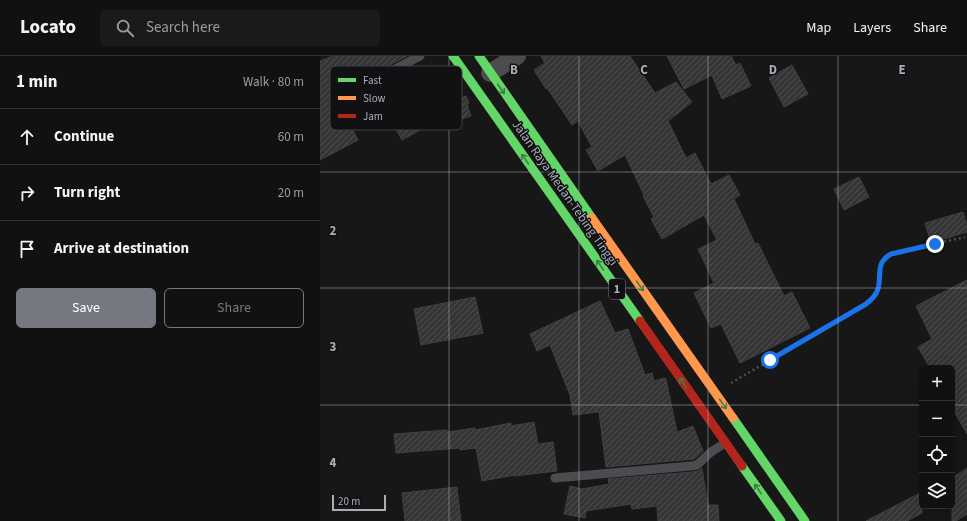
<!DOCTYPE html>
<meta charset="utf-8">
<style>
body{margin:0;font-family:"Source Sans 3",sans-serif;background:#1a1a1a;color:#f1f3f6}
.controls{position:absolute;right:12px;bottom:12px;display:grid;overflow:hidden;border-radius:6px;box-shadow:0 4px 16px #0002}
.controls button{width:36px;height:36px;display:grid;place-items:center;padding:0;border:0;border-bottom:1px solid #303131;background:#111;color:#f1f3f6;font:20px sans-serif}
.scale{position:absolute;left:12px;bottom:10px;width:54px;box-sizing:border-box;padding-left:4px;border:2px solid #a8adb8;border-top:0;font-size:11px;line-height:14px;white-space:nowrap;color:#a8adb8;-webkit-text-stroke:3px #111113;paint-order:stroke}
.stop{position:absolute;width:12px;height:12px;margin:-9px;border:3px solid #1a73e8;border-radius:50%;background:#fff}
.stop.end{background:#1a73e8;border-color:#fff;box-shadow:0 1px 4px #0008}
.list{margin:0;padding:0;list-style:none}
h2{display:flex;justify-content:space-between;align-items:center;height:52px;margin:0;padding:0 16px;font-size:17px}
h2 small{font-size:13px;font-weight:400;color:#9c9d9f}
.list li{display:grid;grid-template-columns:26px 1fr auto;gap:12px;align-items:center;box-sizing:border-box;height:56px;padding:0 16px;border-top:1px solid #303131}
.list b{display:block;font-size:15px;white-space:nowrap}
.list em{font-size:13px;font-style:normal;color:#9c9d9f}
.actions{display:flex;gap:8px;padding:12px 16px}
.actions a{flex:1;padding:9px 0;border:1px solid #757880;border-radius:6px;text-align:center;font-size:14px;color:#757880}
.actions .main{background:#757880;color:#fff}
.icon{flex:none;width:22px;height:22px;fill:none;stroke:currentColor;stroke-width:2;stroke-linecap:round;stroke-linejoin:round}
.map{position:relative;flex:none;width:647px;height:465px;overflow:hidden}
header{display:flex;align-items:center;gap:24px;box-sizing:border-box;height:56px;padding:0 20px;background:#111;border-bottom:1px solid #303131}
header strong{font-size:19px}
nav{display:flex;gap:22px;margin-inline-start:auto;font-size:14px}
.search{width:280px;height:36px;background:#1a1a1a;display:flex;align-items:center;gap:10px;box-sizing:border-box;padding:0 14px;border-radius:6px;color:#9c9d9f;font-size:15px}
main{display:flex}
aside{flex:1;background:#111}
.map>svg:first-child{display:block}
.building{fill:url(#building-hatch);stroke:#3f4043}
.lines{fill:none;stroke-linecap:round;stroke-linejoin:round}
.path{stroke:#4d4e52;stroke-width:2.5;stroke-dasharray:2 3;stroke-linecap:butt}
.lane{stroke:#4b4c50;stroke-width:9}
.street{stroke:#4b4c50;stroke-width:18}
.fast{stroke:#63d668;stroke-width:9}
.slow{stroke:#ff974d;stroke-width:9}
.jam{stroke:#b3261e;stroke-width:9}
.oneway{stroke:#3e7d42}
.route{stroke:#1a73e8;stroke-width:5}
.grid{fill:none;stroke:#a8adb8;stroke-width:1;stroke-opacity:0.55}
.labels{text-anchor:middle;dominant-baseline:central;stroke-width:3;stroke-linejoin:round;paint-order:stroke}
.shield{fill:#111113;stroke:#7b7e86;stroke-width:1}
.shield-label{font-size:12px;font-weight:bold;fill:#a8adb8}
.street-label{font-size:13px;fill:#a8adb8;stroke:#111113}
.key{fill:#111113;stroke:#3e4045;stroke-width:1}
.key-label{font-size:11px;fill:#a8adb8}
.grid-label{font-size:13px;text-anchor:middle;font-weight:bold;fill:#a8adb8;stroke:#111113;stroke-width:3;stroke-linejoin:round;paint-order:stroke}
</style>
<header>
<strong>Locato</strong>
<div class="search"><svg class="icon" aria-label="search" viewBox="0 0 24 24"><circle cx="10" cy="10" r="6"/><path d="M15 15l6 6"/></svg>Search here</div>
<nav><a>Map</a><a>Layers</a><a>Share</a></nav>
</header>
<main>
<aside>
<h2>1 min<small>Walk · 80 m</small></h2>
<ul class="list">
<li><svg class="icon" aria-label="ahead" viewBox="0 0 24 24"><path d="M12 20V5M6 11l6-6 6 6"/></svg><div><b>Continue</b></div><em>60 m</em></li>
<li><svg class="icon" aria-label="right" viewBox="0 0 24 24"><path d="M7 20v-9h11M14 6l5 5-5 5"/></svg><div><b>Turn right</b></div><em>20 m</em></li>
<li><svg class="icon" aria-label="arrive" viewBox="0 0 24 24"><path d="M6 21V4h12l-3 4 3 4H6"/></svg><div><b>Arrive at destination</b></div></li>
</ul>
<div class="actions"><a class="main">Save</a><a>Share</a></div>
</aside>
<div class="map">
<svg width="647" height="465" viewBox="0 0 647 465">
<defs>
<pattern id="building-hatch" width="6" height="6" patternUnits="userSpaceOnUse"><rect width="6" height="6" fill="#353536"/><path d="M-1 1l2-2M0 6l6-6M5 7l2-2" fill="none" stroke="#4f5051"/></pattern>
</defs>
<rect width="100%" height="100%" fill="#171717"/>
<g class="building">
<path d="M13 0H87L28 31V38L32 41 36 40 47 63 31 71 38 84 0 104V5Z"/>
<path d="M221 0H310L335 37 356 26 372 46 348 65 366 102 375 97 391 128 409 119 420 139 414 143 435 188 438 187 464 240 472 236 490 272 420 307 401 268 391 272 374 237 394 227 378 193 397 184 384 159 342 183 331 163 334 161 323 140 324 139 305 99 278 115 266 94 272 91 258 65 252 69 227 32 226 33 214 14 225 7Z"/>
<path d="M347 0H411L416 9 420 7 431 30 402 43 392 19 364 33Z"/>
<path d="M472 9 488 38 464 51 449 22Z"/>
<path d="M146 40 149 47 147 48 151 60 124 68 122 62 82 84 72 66 104 48 107 53Z"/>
<path d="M539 121 549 141 524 154 514 133Z"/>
<path d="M643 156 647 169V176L611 187 605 167Z"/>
<path d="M647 224V378L632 352V312H610L598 291 612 283 596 250Z"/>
<path d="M155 241 163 277 101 289 94 253Z"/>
<path d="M280 245 295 277 308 273 325 319 332 317 334 325 345 322 346 323 357 376 373 370 383 395 374 403 286 411 279 356 253 359 250 339 230 289 217 295 210 278Z"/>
<path d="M214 366 218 388 233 386 237 415 195 420V419L162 425 156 392 140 394V392L76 397 74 378 127 374V376L155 372V374L191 367V370Z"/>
<path d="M382 412 388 449H398L399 465H338L337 450 312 453 311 448 266 455 265 462 244 458 250 430 262 433 289 428 288 423 372 416 378 415Z"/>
<path d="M647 412V458L636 465H632V422Z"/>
<path d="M137 431 141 465H85L82 437Z"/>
<path d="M602 436V457L587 465H546Z"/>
</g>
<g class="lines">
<path class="path" d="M411 327 546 248C551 244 556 240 558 233 562 218 555 207 571 198L645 181"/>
<g class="lane">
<path d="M33 35 100 0"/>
<path d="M235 422 371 410 377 409 391 396 405 387"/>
</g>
<path class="street" d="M170 17 197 0"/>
<g class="fast">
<path d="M133 0 320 265"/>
<path d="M159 0 272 162"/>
<path d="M413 362 485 465"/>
<path d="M422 410 461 465"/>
</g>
<path class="slow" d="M272 162 413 362"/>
<path class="jam" d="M320 265 422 410"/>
</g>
<defs><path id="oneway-shaft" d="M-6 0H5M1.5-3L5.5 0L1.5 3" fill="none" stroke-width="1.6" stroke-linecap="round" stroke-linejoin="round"/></defs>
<g class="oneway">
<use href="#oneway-shaft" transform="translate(181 33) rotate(55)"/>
<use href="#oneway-shaft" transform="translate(205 103) rotate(-125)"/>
<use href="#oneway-shaft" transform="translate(280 209) rotate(-125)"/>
<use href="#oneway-shaft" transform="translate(320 230) rotate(55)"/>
<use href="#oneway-shaft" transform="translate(363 327) rotate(-125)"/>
<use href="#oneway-shaft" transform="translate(403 348) rotate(55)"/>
<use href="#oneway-shaft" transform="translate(438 433) rotate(-125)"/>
</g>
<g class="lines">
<path class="route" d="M450 304 546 248C551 244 556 240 558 233 562 218 555 207 571 198L615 188"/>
</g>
<path class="grid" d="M129 0V465M259 0V465M388 0V465M518 0V465M0 116H647M0 232H647M0 349H602M632 349H647"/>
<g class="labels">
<rect class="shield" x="289" y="223" width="16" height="20" rx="3"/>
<g class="shield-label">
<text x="297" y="233">1</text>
</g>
<g class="street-label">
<text transform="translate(245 137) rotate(55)">Jalan Raya Medan-Tebing Tinggi</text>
</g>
</g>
<rect x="10" y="10" width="132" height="64" rx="6" class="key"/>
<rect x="18" y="22" width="18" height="4" fill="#63d668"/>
<rect x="18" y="40" width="18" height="4" fill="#ff974d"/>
<rect x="18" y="58" width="18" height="4" fill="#b3261e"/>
<g class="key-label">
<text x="43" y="28">Fast</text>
<text x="43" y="46">Slow</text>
<text x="43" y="64">Jam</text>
</g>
<g class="grid-label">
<text x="194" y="18">B</text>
<text x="324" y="18">C</text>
<text x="453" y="18">D</text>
<text x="582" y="18">E</text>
<text x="13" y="179">2</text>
<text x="13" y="295">3</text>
<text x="13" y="411">4</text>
</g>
</svg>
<div class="controls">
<button>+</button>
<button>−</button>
<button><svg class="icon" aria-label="locate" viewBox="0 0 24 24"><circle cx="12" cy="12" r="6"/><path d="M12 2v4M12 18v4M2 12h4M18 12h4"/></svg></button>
<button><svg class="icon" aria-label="layers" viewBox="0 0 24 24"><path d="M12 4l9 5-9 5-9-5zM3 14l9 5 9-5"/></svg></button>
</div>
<div class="scale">20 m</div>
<div class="stop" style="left:450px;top:304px"></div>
<div class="stop end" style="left:615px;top:188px"></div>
</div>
</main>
